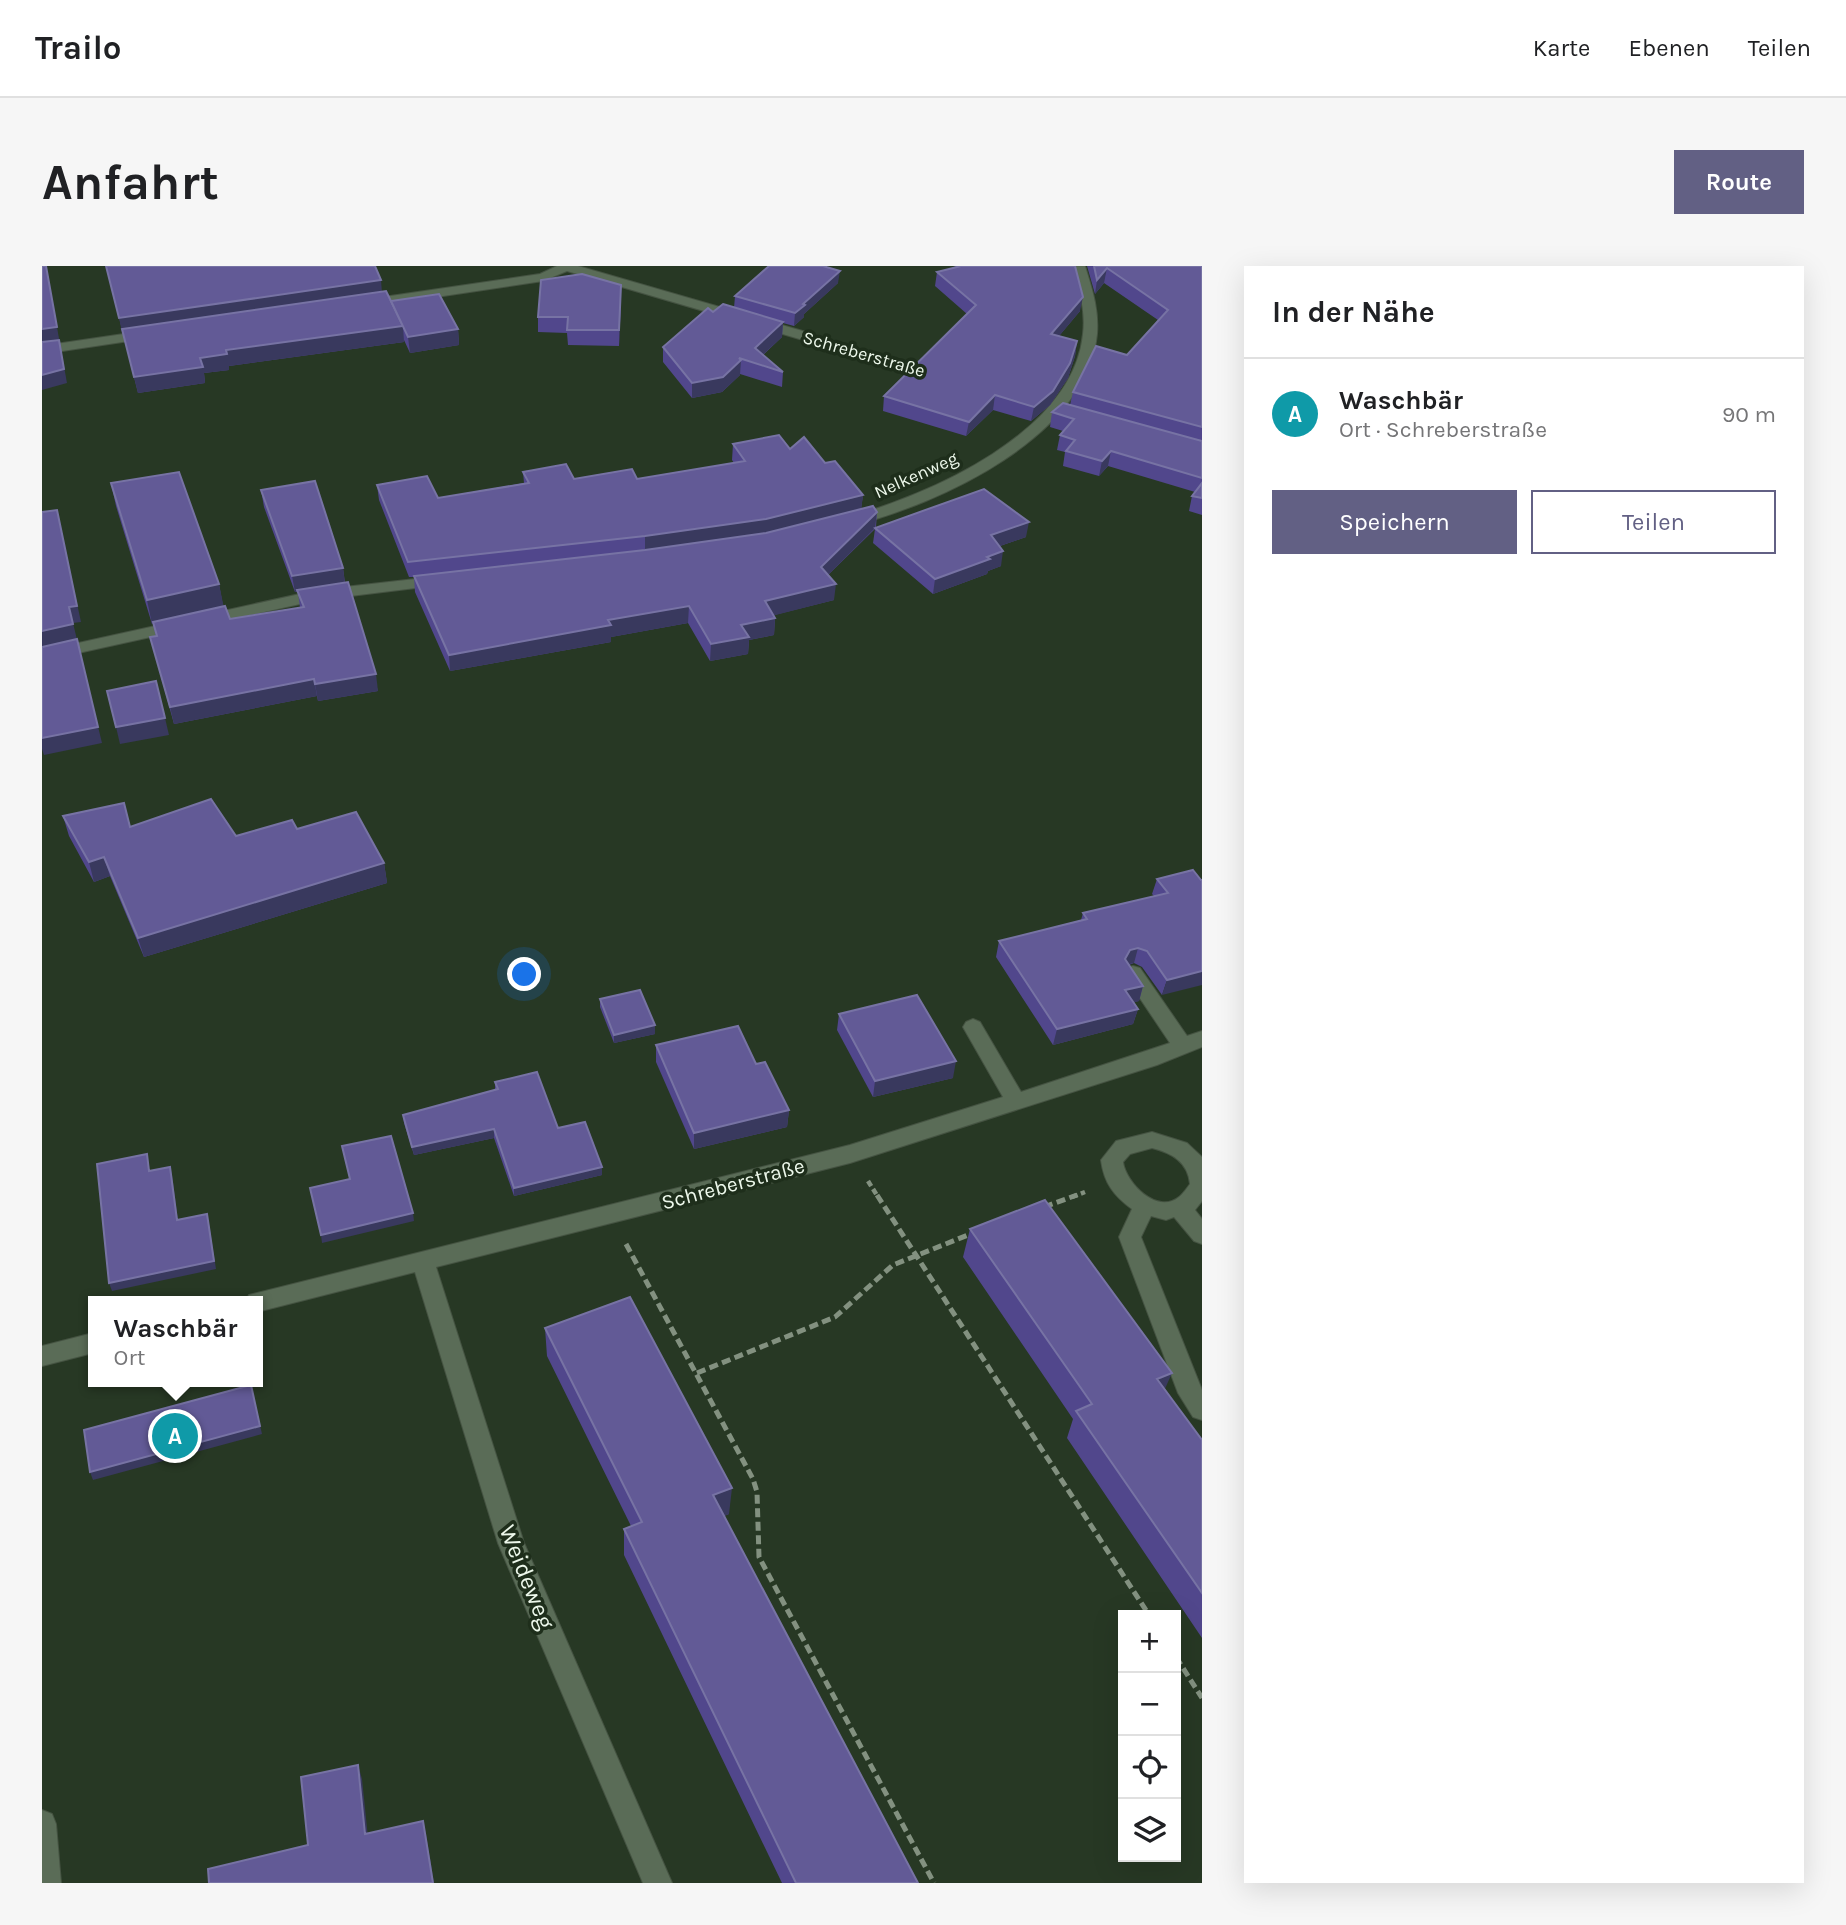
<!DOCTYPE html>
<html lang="de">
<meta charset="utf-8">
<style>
body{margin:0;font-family:Karla,sans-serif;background:#f6f6f6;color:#202124}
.controls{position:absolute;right:21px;bottom:21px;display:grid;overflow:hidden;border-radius:0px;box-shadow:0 7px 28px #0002}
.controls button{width:63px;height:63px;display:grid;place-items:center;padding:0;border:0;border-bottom:2px solid #e0e0e0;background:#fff;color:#202124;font:35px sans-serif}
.you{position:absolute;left:483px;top:709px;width:24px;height:24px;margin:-18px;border:5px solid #fff;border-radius:50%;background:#1a73e8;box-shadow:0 0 0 10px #1a73e833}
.badge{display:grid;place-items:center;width:46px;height:46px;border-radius:50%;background:#626084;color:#fff;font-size:23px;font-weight:700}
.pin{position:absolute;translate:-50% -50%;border:4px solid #fff;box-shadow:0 2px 7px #0006}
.popup{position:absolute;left:46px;top:1030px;width:175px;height:91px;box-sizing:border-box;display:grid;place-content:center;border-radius:0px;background:#fff;filter:drop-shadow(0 2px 5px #0005);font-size:23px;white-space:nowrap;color:#757577}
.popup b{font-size:26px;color:#202124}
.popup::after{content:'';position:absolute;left:50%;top:100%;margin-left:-14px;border:14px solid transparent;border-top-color:#fff}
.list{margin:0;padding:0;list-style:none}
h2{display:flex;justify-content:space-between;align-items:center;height:91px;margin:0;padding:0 28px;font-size:30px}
h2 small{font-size:23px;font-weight:400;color:#757577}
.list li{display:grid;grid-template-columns:46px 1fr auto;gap:21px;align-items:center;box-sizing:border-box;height:112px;padding:0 28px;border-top:2px solid #e0e0e0}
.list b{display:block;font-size:26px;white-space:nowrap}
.list p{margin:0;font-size:23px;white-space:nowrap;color:#757577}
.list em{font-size:23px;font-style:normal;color:#757577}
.actions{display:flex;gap:14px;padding:21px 28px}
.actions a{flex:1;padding:16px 0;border:2px solid #626084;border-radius:0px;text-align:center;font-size:24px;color:#626084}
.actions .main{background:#626084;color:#fff}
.icon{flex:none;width:38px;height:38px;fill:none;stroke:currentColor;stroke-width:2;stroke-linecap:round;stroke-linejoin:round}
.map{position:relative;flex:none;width:1160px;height:1617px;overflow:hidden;border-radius:0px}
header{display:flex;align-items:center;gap:42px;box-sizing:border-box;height:98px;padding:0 35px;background:#fff;border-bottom:2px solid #e0e0e0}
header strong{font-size:33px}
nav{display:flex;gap:38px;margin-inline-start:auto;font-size:24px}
.intro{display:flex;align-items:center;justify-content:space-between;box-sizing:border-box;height:168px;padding:0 42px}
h1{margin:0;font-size:49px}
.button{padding:18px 32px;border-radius:0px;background:#626084;color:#fff;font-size:24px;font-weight:700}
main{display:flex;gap:42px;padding:0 42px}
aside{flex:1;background:#fff;border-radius:0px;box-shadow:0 7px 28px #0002}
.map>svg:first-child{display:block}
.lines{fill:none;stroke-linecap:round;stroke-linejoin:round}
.minor-casing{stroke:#455342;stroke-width:2}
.path-far2{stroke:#839180;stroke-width:3.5;stroke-dasharray:5 2.5;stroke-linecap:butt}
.path-far1{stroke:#839180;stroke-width:4.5;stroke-dasharray:6 3.5;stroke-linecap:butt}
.path{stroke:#839180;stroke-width:5;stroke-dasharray:9 4.5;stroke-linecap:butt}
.minor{fill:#5a6c57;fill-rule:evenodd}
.wall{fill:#51478c}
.shaded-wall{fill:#39395e}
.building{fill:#625a96;stroke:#7773a4;stroke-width:2}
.labels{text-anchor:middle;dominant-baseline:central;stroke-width:7;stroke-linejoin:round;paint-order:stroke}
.far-street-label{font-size:18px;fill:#edf8eb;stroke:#1e2e1b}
.street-label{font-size:21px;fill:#edf8eb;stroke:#1e2e1b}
.near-street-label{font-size:24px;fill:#edf8eb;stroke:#1e2e1b}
</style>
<header>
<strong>Trailo</strong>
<nav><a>Karte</a><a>Ebenen</a><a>Teilen</a></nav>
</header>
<div class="intro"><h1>Anfahrt</h1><a class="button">Route</a></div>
<main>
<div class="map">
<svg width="1160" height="1617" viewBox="0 0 1160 1617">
<rect width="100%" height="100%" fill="#273824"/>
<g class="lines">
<defs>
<g id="minor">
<path d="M515 0H536L771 68 773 71 766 75 761 74 525 5 501 15 321 42 314 38 321 34 498 8Z"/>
<path d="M1029 0H1043C1050 23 1057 43 1055 68 1045 171 897 238 809 260L804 258 801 255 804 252C887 229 1031 167 1041 68 1044 43 1037 23 1029 0Z"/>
<path d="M109 64 116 68 114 71 0 88V80Z"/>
<path d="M400 310 406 312 408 315 406 318 276 334 0 395V385L276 324Z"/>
<path d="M1091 700 1098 702 1145 770 1160 765V781L1115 799 808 897 394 1001 482 1277 630 1617H601L456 1277 373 1006 215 1046V1035H204L207 1029 808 879 961 831 921 761 924 756 931 753 938 756 979 826 1128 777 1081 707 1084 702Z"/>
<path d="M1110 866 1145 877 1160 891V935L1153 944 1160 953V978L1152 975 1132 951 1124 954 1109 950 1099 971 1160 1124V1154L1151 1151 1136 1127 1077 971 1090 943C1072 930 1062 917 1059 894L1074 875ZM1110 882C1130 887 1146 896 1148 918 1145 922 1141 928 1137 931 1115 949 1084 917 1081 896L1088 888Z"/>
<path d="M51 1067V1087L0 1100V1080Z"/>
<path d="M0 1544 10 1548 14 1558 19 1617H0Z"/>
</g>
</defs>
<use href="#minor" class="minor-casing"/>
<path class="path-far2" d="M793 79 876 103"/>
<g class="path-far1">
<path d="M826 915 836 931"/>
<path d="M1030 931 1043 926"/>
</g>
<g class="path">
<path d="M835 929 1107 1349"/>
<path d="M1002 941 1035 929"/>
<path d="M584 978 711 1213 715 1226 717 1291 892 1617"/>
<path d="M655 1107 793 1051 851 999 931 967"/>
<path d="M1134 1391 1160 1432"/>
</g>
<use href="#minor" class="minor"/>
</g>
<g class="wall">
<path d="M64 0 340 25 350 36 416 63 417 79 368 87 362 74V76L187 100V104L162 107 163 117 96 127Z"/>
<path d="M912 0H1033L1038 45 1017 70 1035 75 1033 90 1026 112 1008 139 989 155 951 144 924 170 841 145 842 130 925 48 893 20 895 6 914 1Z"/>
<path d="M1045 0H1160V249L1147 245 1150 230 1153 226 1066 200 1057 210 1021 200 1023 186 1015 184 1018 169 1021 165 1008 161 1010 146 1028 139 1031 126 1085 89 1116 54 1062 17 1053 28Z"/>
<path d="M796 17 762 48V51L752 60 741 57 740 71 721 89 741 106 740 121 698 108V109L680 126 650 132 621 96V81L671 46 692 42 693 30Z"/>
<path d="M579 35 577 80 526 79 525 67 496 66V51Z"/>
<path d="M691 178 748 183 783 197 821 229 819 243 835 246 834 261 984 271 958 280 959 300 946 305 945 308 891 328 831 277 833 263 786 309 792 334 732 349 733 352 732 369 707 374 706 388 668 395 646 357 569 371V376L408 405 373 326 372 311H367L337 234 335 219 396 232 482 217 481 206 532 213H595L692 197 690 194Z"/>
<path d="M69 217 177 318 181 340 188 353 258 342 256 326H253L222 241 219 224 301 302 303 317 336 425 276 435 275 430 132 458 108 371 114 370 111 358H110L74 240Z"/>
<path d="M21 550 89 561 194 570 255 563 342 597 345 617 102 691 68 610 52 616 27 570Z"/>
<path d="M1115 613 1159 614 1120 729 1100 701 1092 697 1087 699 1101 720 1097 735 1092 736 1096 743 1091 758 1011 779 954 691 957 675 1039 654 1041 647 1112 630 1110 628Z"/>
<path d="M558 733 613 768 572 777 558 741Z"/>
<path d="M797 748 911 812 831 831 795 764Z"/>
<path d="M614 779 714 798 747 844 745 861 652 883 614 796Z"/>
<path d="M453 816 516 862 560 901V909L472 930 452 872 372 889 362 857 361 849 453 824Z"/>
<path d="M928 963 1123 1123 1160 1174V1372L1025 1172 1031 1153 921 991Z"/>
<path d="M503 1062 687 1248 682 1250 876 1617H740L582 1289V1263L589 1260 505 1090Z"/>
</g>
<g class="shaded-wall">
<path d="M4 0 25 117 0 124V63Z"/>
<path d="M1065 2 1062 17 1053 28 1055 14Z"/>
<path d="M798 5 796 17 762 48V51L752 60 753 47 761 38Z"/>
<path d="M339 14 340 27 80 66 77 52Z"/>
<path d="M579 19V35L577 80V64Z"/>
<path d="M1041 31 1038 45 1007 82 1009 68Z"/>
<path d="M741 56 740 71 712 97 713 82Z"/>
<path d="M361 60 362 76 187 100V104L162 107 163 117 96 127 92 111 184 84Z"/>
<path d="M416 63 417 79 368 87 366 71Z"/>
<path d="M1035 75 1033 90 1026 112 1008 139 989 155 992 141Z"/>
<path d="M699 94 698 109 680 126 650 132V117Z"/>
<path d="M953 129 951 144 924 170 927 156Z"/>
<path d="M1069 185 1066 200 1057 210 1060 195Z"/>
<path d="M821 229 819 245 723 268 603 285V270Z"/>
<path d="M15 244 39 356 31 357 60 477 2 489 0 483V365L27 341Z"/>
<path d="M835 246 833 262 778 317 779 301Z"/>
<path d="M987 256 984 271 946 284 949 269Z"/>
<path d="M961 285 959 300 946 305 945 308 891 328 893 313Z"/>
<path d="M301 302 303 318 253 326 250 310Z"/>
<path d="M177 318 182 342 110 358 105 334Z"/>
<path d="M794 318 792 334 722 352 723 335Z"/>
<path d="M647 340 646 357 569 371V376L408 405 407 389 566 354Z"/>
<path d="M733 352 732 369 707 374 706 388 668 395 669 378 699 359Z"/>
<path d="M334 408 336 425 276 435 273 418Z"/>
<path d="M272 413 275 430 132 458 128 441Z"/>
<path d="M123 452 127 469 78 478 74 461Z"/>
<path d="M62 591 68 610 52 616 47 596Z"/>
<path d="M342 597 345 617 102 691 96 672Z"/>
<path d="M1096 682 1092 697 1083 699V693L1088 684Z"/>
<path d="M1160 705V719L1120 729 1125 714Z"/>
<path d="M1101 720 1097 735 1079 740 1083 724Z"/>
<path d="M1096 743 1091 758 1011 779 1015 763Z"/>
<path d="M613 759V768L572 777V769Z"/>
<path d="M914 795 911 812 831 831 833 815Z"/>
<path d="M747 844 745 861 652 883V867Z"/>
<path d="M452 863V872L372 889 370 881Z"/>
<path d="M128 901 130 909 137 962 135 954Z"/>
<path d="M560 901V909L472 930V922Z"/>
<path d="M371 947 372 955 280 977 279 969Z"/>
<path d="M165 948 167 957 174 1003 70 1025 67 1017Z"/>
<path d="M1130 1107 1118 1134 1115 1113Z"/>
<path d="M209 1119 220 1168 51 1214 48 1206Z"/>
<path d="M690 1222 687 1248 669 1256 671 1229Z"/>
<path d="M316 1499 320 1513 327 1581 323 1568Z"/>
<path d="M381 1555 384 1568 392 1617H391Z"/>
</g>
<g class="building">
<path d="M0 0H4L15 61 0 63Z"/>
<path d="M64 0H333L339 14 77 52Z"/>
<path d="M727 0H781L798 5 761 38 763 39 753 47 693 30Z"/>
<path d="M919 0H1033L1041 31 1009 68 1035 75 1028 97 1011 125 992 141 953 129 927 156 842 130 934 39 895 6Z"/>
<path d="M1052 0H1160V161L1031 126 1054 80 1085 89 1126 44 1065 2 1055 14Z"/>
<path d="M540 8 579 19 577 64H525L526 51H496L499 14Z"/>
<path d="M344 25 361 60 184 84 185 88 158 92 161 101 92 111 80 63Z"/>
<path d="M397 28 416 63 366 71 349 35Z"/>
<path d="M681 38 741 56 713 82 741 106 697 92 699 94 681 111 650 117 621 81 666 42 671 46Z"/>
<path d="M17 74 22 103 0 109V76Z"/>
<path d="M1021 137 1160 175V212L1069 185 1060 195 1024 185 1033 174 1018 169 1032 153 1010 146Z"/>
<path d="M737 169 748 183 762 171 783 197 793 195 821 229 724 253 603 270 366 296 335 219 385 210 396 232 487 217 481 206 524 198 532 213 590 203 595 213 703 195 691 178Z"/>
<path d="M137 206 177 318 105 334 69 217Z"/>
<path d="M273 215 301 302 250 310 219 224Z"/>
<path d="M1160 217V232L1150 230Z"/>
<path d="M942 223 987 256 949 269 961 285 945 291 948 293 893 313 833 262Z"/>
<path d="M831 240 835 246 779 301 794 318 723 335 733 352 699 359 707 371 669 378 647 340 566 354 569 359 407 389 372 310 603 284 724 267Z"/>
<path d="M15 244 35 340 27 341 31 358 0 365V246Z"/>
<path d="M306 316 334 408 273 418 272 413 128 441 108 371 115 370 111 356 183 340 188 353 262 341 255 324Z"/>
<path d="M35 373 56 461 0 472V381Z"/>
<path d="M114 415 123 452 74 461 65 425Z"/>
<path d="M169 533 194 570 250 554 255 563 314 546 342 597 96 672 62 591 47 596 21 550 82 537 88 561Z"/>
<path d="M1151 604 1159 614H1160V705L1125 714 1105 685 1096 682 1088 684 1083 693 1101 720 1083 724 1096 743 1015 763 957 675 1045 653 1041 647 1126 627 1115 613Z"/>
<path d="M598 724 613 759 572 769 558 733Z"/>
<path d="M875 729 914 795 833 815 797 748Z"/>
<path d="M696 760 714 798 723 796 747 844 652 867 614 779Z"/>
<path d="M495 806 516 862 543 856 560 901 472 922 452 863 370 881 361 849 456 823 453 816Z"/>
<path d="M349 870 371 947 279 969 268 922 308 913 300 880Z"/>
<path d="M105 888 107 905 128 901 135 954 165 948 172 995 67 1017 55 898Z"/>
<path d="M1003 934 1130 1107 1115 1113 1160 1174V1327L1034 1145 1050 1138 928 963Z"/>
<path d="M588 1031 690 1222 671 1229 876 1617H754L582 1263 600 1256 503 1062Z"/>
<path d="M209 1119 218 1160 48 1206 42 1164Z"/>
<path d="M316 1499 323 1568 381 1555 391 1617H167L166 1603 266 1579 259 1511Z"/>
</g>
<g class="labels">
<g class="far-street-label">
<text transform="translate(822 88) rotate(16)">Schreberstraße</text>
<text transform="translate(874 209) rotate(-24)">Nelkenweg</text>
</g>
<g class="street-label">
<text transform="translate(691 918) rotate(-15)">Schreberstraße</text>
</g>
<g class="near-street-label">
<text transform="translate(485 1311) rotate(68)">Weideweg</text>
</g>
</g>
</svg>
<div class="controls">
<button>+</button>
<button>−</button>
<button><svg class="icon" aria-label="locate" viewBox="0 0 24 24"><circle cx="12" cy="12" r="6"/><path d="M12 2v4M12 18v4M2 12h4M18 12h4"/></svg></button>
<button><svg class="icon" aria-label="layers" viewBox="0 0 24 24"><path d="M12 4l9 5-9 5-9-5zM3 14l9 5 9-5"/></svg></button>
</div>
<div class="you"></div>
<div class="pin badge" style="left:133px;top:1170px;background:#0f9aa8">A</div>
<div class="popup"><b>Waschbär</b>Ort</div>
</div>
<aside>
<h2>In der Nähe<small></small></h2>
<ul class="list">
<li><span class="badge" style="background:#0f9aa8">A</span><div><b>Waschbär</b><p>Ort · Schreberstraße</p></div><em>90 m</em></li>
</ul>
<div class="actions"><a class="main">Speichern</a><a>Teilen</a></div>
</aside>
</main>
